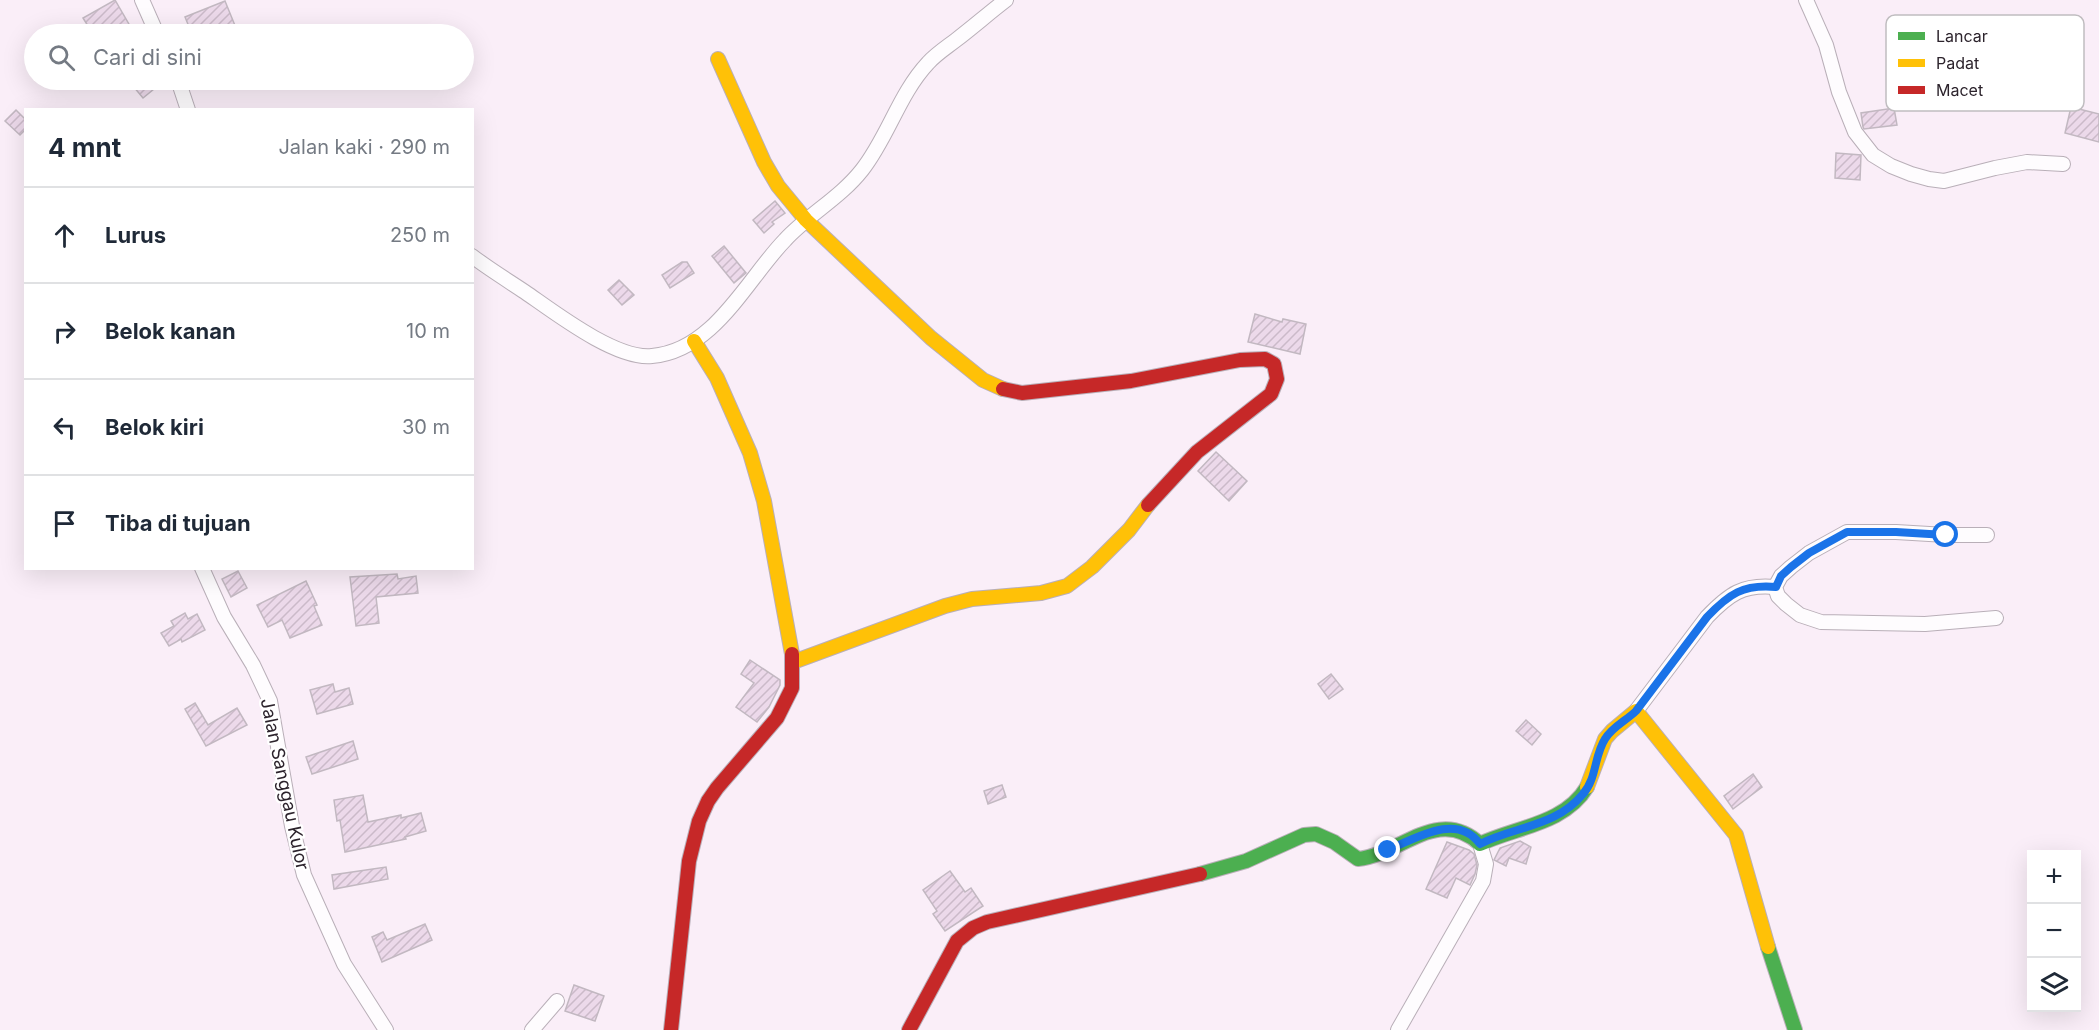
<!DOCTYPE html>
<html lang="id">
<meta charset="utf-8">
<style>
body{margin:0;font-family:Inter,sans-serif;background:#f6f6f7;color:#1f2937}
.controls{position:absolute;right:18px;bottom:18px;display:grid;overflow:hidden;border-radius:0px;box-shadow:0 6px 24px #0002}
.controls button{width:54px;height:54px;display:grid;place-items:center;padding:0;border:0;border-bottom:2px solid #e0e1e3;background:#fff;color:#1f2937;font:30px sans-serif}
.stop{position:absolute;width:18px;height:18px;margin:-14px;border:4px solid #1a73e8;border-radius:50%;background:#fff}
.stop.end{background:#1a73e8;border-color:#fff;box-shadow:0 2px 6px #0008}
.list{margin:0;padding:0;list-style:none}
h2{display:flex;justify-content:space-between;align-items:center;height:78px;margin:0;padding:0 24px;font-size:26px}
h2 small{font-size:20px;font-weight:400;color:#747a83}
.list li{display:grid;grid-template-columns:39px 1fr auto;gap:18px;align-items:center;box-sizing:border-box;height:96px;padding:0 24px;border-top:2px solid #e0e1e3}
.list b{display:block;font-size:22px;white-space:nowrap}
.list em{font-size:20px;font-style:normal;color:#747a83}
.icon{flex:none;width:33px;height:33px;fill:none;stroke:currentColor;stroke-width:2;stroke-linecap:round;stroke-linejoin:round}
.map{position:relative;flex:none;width:2099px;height:1030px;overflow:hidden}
.search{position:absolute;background:#fff;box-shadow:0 6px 24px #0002;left:24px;top:24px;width:450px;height:66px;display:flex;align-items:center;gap:15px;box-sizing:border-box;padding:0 21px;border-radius:33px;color:#747a83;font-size:22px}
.panel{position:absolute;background:#fff;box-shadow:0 6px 24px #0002;left:24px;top:108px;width:450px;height:462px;border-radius:0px}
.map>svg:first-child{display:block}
.building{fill:url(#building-hatch);stroke:#c2b8c1;stroke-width:1.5}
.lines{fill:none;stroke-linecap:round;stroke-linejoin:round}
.street-casing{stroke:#b9afb8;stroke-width:16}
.fast-casing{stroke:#b9afb8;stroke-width:16}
.slow-casing{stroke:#b9afb8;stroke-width:16}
.jam-casing{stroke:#b9afb8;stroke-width:16}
.street{stroke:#fefcfe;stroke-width:14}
.fast{stroke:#4caf50;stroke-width:14}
.slow{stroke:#ffc107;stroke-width:14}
.jam{stroke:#c62828;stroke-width:14}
.route{stroke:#1a73e8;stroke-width:8}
.labels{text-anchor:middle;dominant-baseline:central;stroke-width:4.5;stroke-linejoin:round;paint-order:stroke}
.street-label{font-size:18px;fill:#2c232c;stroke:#fff}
.key{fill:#fff;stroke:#c0bdc0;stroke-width:1.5}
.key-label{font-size:16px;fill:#2c232c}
</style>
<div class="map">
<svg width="2099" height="1030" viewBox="0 0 2099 1030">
<defs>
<pattern id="building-hatch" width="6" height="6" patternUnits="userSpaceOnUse" patternTransform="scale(1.5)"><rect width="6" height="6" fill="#ecd9ea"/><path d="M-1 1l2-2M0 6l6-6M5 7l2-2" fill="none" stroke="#cbbac9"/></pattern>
</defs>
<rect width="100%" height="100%" fill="#faeef8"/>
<g class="building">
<path d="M115 0 130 26 115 34H93L83 18Z"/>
<path d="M225 1 236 28 220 34H192L185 17Z"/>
<path d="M128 80H165L143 98Z"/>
<path d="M2071 107 2099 114V142L2065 133Z"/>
<path d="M1894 108 1897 125 1864 129 1863 127 1861 113Z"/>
<path d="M16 110 26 120V129L20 135 5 121Z"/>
<path d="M1836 153 1861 155 1860 180 1835 178Z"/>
<path d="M775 201 785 213 772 222 774 224 764 233 753 220Z"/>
<path d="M724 246 746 273 734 283 712 256Z"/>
<path d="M682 262H687L694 273 670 288 662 275Z"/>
<path d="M619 280 634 295 622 305 608 290Z"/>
<path d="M1255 314 1282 322 1283 319 1306 324 1300 354 1248 342Z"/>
<path d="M1216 452 1247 481 1229 501 1198 471Z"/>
<path d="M238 571 247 588 231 597 222 579Z"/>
<path d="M397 574 398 579 416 576 418 593 376 597 379 623 356 626 350 577Z"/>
<path d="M306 581 317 605 314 606 322 625 290 638 282 620 268 627 257 605Z"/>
<path d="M185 613 188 619 197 614 205 630 182 642 181 639 169 646 161 633 174 626 171 621Z"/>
<path d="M750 660 780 680V685L769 707 757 722 736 707 754 683 741 674Z"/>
<path d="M1331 674 1343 689 1329 699 1318 684Z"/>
<path d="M333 684 335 692 349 688 353 704 317 714 310 690Z"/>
<path d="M195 703 208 725 237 708 247 725 206 746 185 709Z"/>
<path d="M1526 720 1541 734 1532 745 1516 731Z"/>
<path d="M353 741 358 759 312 774 306 757Z"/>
<path d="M1753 774 1762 787 1733 809 1724 796Z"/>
<path d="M1002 785 1006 797 988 804 984 791Z"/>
<path d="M363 795 368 822 401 815V818L421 813 426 831 405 837 406 839 345 852 340 820 337 821 334 800Z"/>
<path d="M1520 841 1531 847 1526 864 1509 858 1506 866 1494 860 1500 848Z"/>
<path d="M1447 842 1469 850 1474 854 1477 865 1475 874 1470 885 1456 878 1447 898 1426 889Z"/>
<path d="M386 867 388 879 334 889 332 875Z"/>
<path d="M950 871 965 892 971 888 983 906 945 931 933 914 937 911 923 890Z"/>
<path d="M425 924 432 940 382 962 372 937 383 932 387 940Z"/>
<path d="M574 985 604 996 595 1021 565 1011Z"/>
</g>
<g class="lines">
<defs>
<g id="street">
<path d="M142 0 157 34"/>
<path d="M1806 0 1826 45 1839 92 1855 132 1873 155 1891 166 1911 174 1929 179 1944 181 1995 168 2027 162 2063 164"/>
<path d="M178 80 188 110"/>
<path d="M472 256C489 269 507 280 525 292 554 312 616 360 652 356 714 351 747 279 785 240 809 214 840 198 862 170 888 137 899 94 928 63 936 54 947 47 956 40 973 27 989 13 1006 0"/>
<path d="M1987 535H1946L1896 532H1847L1809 553 1791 567 1781 576 1775 587 1778 596 1786 604 1800 615 1821 622 1925 624 1996 618"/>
<path d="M202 568 224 617 253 665 270 701 292 826 304 875 344 964 386 1030"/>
<path d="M1636 711 1707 617C1729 594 1743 584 1775 587"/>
<path d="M532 1030 557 1001"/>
<path d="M1398 1030 1483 881 1486 864 1480 844"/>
</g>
<g id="fast">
<path d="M1200 874 1246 861 1304 835 1316 834 1334 842 1358 859C1400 855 1438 805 1480 844 1516 827 1565 824 1587 787"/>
<path d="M1768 947 1795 1030"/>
</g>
<g id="slow">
<path d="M718 59 764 162 778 186 806 220 931 338 983 380 1003 389"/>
<path d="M694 341 717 378 750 453 764 501 792 654"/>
<path d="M793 662 945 606 972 599 1041 593 1067 586 1092 567 1129 530 1148 505"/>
<path d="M1587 787 1605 739 1612 731 1636 711 1736 835 1768 947"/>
</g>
<g id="jam">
<path d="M1003 389 1022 393 1131 381 1240 360 1265 359 1274 364 1277 379 1271 394 1197 452 1148 505"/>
<path d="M671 1030 689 861 699 821 708 801 717 788 777 718 792 688V654"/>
<path d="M909 1030 957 941 973 928 987 922 1200 874"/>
</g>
</defs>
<use href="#street" class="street-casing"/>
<use href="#fast" class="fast-casing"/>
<use href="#slow" class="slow-casing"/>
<use href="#jam" class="jam-casing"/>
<use href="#street" class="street"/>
<use href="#fast" class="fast"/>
<use href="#slow" class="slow"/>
<use href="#jam" class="jam"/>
</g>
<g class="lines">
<path class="route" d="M1388 850C1416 838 1457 812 1480 844 1515 826 1556 827 1583 794 1597 778 1594 756 1605 739 1612 727 1627 720 1636 711L1707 617C1729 594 1743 584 1776 587L1781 576 1791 567 1809 553 1847 532H1896L1946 535"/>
</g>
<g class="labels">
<g class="street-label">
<text transform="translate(285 784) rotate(78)">Jalan Sanggau Kulor</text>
</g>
</g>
<rect x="1886" y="15" width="198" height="96" rx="9" class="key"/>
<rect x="1898" y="32" width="27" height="8" fill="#4caf50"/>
<rect x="1898" y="59" width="27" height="8" fill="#ffc107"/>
<rect x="1898" y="86" width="27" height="8" fill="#c62828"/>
<g class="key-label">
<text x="1936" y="42">Lancar</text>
<text x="1936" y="69">Padat</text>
<text x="1936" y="96">Macet</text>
</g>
</svg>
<div class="controls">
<button>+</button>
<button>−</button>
<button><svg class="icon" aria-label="layers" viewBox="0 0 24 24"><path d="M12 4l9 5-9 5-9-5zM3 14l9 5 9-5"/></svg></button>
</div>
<div class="stop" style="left:1946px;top:535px"></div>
<div class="stop end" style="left:1388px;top:850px"></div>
<div class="search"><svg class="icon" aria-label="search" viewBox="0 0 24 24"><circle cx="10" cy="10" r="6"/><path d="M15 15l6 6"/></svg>Cari di sini</div>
<section class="panel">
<h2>4 mnt<small>Jalan kaki · 290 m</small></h2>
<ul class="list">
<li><svg class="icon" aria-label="ahead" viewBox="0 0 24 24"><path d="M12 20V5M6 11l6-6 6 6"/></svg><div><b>Lurus</b></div><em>250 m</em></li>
<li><svg class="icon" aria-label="right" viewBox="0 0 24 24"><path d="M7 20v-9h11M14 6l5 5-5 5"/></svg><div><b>Belok kanan</b></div><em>10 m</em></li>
<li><svg class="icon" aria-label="left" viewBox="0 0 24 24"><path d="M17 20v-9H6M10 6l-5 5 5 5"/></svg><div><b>Belok kiri</b></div><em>30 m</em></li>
<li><svg class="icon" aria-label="arrive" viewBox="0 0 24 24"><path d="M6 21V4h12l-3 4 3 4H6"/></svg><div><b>Tiba di tujuan</b></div></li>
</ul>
</section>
</div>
